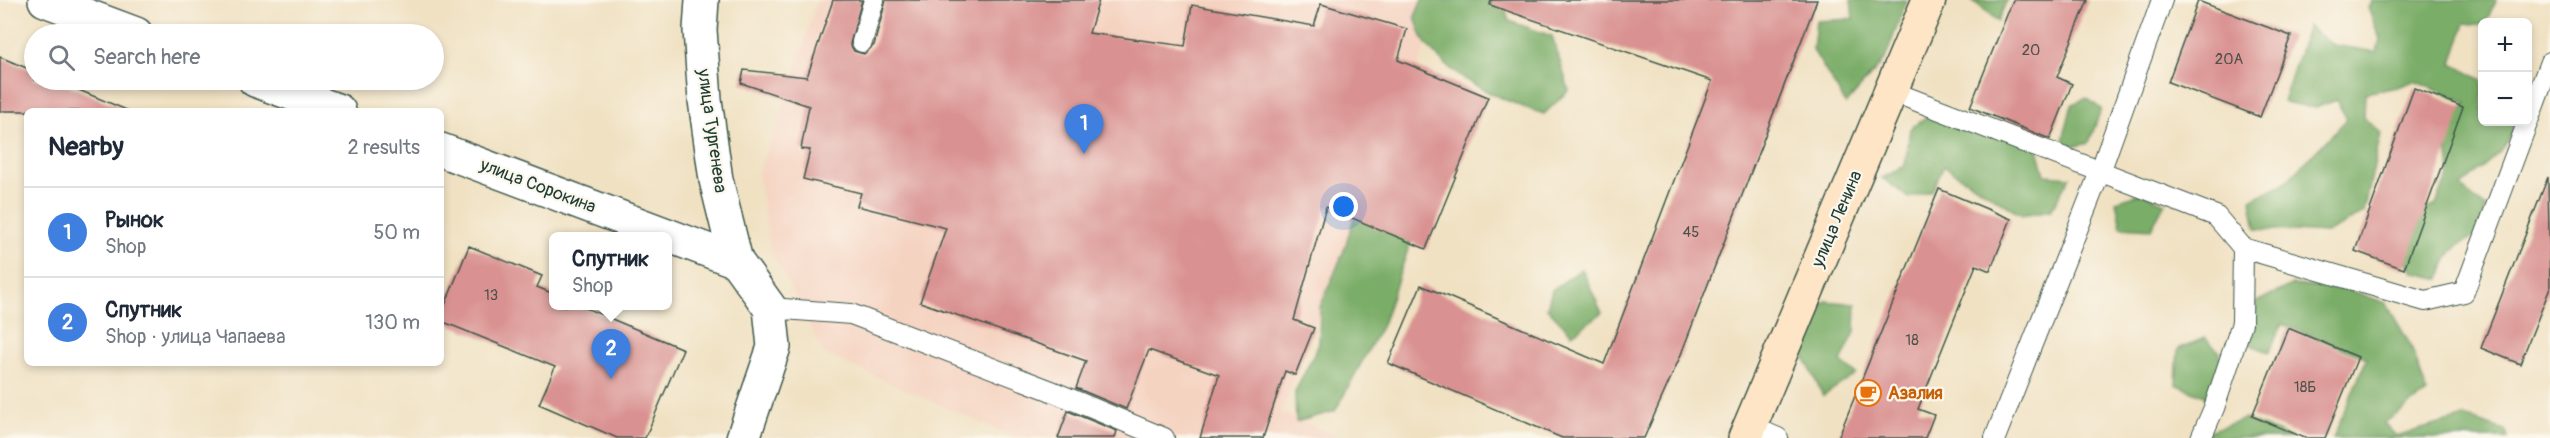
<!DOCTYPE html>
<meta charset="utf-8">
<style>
body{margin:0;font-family:Pangolin,sans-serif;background:#f6f6f7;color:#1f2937}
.controls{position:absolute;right:18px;top:18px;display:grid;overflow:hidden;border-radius:9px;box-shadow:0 3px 9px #0003}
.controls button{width:54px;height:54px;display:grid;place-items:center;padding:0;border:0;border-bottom:2px solid #e0e1e3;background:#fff;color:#1f2937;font:30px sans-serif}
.you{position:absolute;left:1344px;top:207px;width:21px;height:21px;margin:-15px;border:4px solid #fff;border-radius:50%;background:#1a73e8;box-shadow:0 0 0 9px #1a73e833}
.badge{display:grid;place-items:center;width:39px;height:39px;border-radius:50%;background:#111827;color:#fff;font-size:20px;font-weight:700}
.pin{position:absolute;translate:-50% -50px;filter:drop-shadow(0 2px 3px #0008)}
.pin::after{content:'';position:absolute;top:32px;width:21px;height:18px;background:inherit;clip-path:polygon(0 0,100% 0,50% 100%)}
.popup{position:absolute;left:549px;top:232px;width:123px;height:78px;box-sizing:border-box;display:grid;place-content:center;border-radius:9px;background:#fff;filter:drop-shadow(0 2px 4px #0005);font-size:20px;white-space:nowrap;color:#747a83}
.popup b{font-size:22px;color:#1f2937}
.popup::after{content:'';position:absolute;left:50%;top:100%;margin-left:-12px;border:12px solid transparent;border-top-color:#fff}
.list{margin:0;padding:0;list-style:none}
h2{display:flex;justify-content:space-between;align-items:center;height:78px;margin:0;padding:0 24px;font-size:26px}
h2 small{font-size:20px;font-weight:400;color:#747a83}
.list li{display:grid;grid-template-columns:39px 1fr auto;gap:18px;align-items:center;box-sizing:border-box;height:90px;padding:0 24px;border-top:2px solid #e0e1e3}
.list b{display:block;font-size:22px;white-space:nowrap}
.list p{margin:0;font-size:20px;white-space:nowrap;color:#747a83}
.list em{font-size:20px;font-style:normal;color:#747a83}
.icon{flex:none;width:33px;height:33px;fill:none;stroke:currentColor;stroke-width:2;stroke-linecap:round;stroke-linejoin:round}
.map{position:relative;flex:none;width:2550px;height:438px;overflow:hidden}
.search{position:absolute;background:#fff;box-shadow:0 3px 9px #0003;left:24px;top:24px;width:420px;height:66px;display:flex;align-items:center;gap:15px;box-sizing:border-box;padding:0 21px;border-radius:33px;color:#747a83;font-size:22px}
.panel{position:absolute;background:#fff;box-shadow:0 3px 9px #0003;left:24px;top:108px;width:420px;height:258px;border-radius:9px}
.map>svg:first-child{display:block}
.built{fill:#f5d3c1}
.forest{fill:#7aad68;stroke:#4c754e;stroke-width:1.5}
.building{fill:#d99291}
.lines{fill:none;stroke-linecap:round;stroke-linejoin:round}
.service-casing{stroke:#3e5649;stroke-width:22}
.minor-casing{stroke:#3e5649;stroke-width:36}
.tertiary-casing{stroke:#3e5649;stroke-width:36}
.secondary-casing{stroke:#3e5649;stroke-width:36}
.service{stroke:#fff;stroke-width:20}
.minor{stroke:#fff;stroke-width:33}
.tertiary{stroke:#fff;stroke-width:33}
.secondary{stroke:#fde5c5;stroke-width:33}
.labels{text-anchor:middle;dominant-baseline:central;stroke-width:4.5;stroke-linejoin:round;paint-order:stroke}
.number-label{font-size:15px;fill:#4e524b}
.street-label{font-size:18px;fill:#1f3d34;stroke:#fbf7ec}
.food-label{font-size:18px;font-weight:bold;fill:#c56008;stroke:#fbf7ec;text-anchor:start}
</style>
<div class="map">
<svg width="2550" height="438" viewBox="0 0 2550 438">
<rect width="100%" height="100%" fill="#fbf7ec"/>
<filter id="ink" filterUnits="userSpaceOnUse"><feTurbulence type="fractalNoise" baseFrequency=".0167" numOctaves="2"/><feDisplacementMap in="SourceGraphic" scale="12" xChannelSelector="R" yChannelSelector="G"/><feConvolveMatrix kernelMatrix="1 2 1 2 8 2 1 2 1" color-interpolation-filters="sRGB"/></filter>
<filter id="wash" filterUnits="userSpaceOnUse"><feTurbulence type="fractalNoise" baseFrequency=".008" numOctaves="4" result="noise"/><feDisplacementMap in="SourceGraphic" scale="24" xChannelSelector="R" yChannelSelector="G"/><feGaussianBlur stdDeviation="1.35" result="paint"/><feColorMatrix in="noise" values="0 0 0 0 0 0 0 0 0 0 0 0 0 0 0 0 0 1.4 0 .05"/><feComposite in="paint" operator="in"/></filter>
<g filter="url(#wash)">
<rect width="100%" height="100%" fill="#f0e1c2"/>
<path class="built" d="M817 0H1444L1281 413 1341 438H1016L824 354 770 249 758 172 781 116Z"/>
<g class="forest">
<path d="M1422 0H1502L1509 21 1552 36 1569 90 1544 114C1501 100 1457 82 1428 46 1421 39 1418 26 1415 16Z"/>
<path d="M1851 0H1907L1885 59 1846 104 1813 50 1816 21 1853 19Z"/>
<path d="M1972 0H2007L1998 21Z"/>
<path d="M2372 0H2496L2486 22H2482V25L2465 23 2452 64 2482 80V122H2504L2518 126 2501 151 2460 187 2485 207 2482 232C2454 248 2449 247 2440 279L2413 272 2402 254 2414 212 2435 206 2450 172 2445 130 2467 103 2414 81 2398 87 2365 93 2364 118 2381 133 2364 213 2327 233 2256 229 2251 200 2286 182 2347 119 2336 100 2316 108 2283 102 2308 26 2333 45 2377 52 2380 39 2368 8Z"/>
<path d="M2087 98 2101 109 2089 143 2061 149 2072 104Z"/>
<path d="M1934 111 2036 141 2045 175 2070 177 2051 210 2022 215 1944 166 1932 191 1909 198 1882 178 1905 166 1910 129Z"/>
<path d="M2141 193 2165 203 2151 229 2121 227 2116 201Z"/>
<path d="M1358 206 1414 232 1382 325 1335 411 1296 422 1295 392 1319 344 1320 307 1343 253Z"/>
<path d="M1582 269 1602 313 1572 334 1547 308 1552 290Z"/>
<path d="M2291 285 2347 289 2386 303 2411 346 2427 393 2384 423 2396 436 2465 417 2505 430 2508 438H2333L2367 358 2282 324 2269 352 2243 342 2251 305Z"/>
<path d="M1825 301 1856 304 1855 332 1841 362 1856 374 1823 396 1803 354Z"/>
<path d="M2205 338 2220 352 2222 375 2209 398 2176 384 2178 349Z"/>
<path d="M2244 419 2292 438H2206L2209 431Z"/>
</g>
<g id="blocks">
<g class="building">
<path d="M833 0H862L850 44 854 51 864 54 874 45 886 0H1099L1089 33 1185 46 1192 5 1314 26 1321 4 1407 29 1398 60 1488 97 1426 249 1326 207 1294 320 1314 328 1295 375 1285 371 1263 438H1200L1219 375 1149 350 1126 409 1076 388 1086 361 920 302 946 228 857 206 861 193 803 179 810 150 801 149 809 106 741 83 744 70 807 77Z"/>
<path d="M1491 0H1817L1680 357 1644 438H1562L1388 363 1421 285 1604 364 1712 81 1490 5Z"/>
<path d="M2013 0H2088L2057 77 2072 84 2050 139 1970 107Z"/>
<path d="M2198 1 2291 36 2260 117 2168 82Z"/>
<path d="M0 57 34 71V80H55L129 111H0Z"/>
<path d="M2414 88 2463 107 2404 269 2355 251Z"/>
<path d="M2548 177 2550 288 2520 364 2481 348Z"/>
<path d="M1939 189 2011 219 1990 271 1976 265 1918 409 1934 415 1925 438H1838Z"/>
<path d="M469 246 542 276 537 287 554 294V306H581L683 349 645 438H617L539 404 555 367 441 321V315Z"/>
<path d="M2288 328 2358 357 2325 438H2305L2252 416Z"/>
<path d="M1068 411 1117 431 1115 438H1058Z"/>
</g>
</g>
</g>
<g filter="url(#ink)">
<use href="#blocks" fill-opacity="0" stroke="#3e5649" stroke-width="1.5"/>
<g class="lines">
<defs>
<g id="service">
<path d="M862 42 874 0"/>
<path d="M1891 91 2216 216 2243 248 2242 323 2214 408 2201 438"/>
<path d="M2243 248 2425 301 2464 292 2550 62"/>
<path d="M770 308 851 314 1049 390 1164 438"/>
<path d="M1750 426 1778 438"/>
<path d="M1995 438 2100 172 2162 0"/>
</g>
<g id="minor">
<path d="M45 0 136 34"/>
<path d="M255 80 339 111"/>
<path d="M441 150 736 261"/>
</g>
<path id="tertiary" d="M702 0 700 30 705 100 716 180 736 261 770 308 774 347 743 438"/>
<path id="secondary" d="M1745 438 1929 0"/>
</defs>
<use href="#service" class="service-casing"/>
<use href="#minor" class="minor-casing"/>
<use href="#tertiary" class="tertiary-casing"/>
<use href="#secondary" class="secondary-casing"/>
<use href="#service" class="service"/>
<use href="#minor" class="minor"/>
<use href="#tertiary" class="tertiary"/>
<use href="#secondary" class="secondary"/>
</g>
</g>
<defs>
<symbol id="cafe-ring" viewBox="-11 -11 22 22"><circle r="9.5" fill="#fbf7ec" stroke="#e8710a" stroke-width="1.5"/><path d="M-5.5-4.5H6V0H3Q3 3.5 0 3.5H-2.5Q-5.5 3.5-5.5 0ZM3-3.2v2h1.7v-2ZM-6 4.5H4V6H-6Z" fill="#e8710a"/></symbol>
</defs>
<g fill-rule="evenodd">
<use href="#cafe-ring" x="1853" y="378" width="30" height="30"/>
</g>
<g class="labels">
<g class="number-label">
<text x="2031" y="50">20</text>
<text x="2229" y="59">20А</text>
<text x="1691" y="232">45</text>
<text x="491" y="295">13</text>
<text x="1912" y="340">18</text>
<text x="2305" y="387">18Б</text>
</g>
<g class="street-label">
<text transform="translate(712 131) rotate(82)">улица Тургенева</text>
<text transform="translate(538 186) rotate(21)">улица Сорокина</text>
<text transform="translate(1837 219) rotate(-67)">улица Ленина</text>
</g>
<g class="food-label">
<text x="1888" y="393">Азалия</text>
</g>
</g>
</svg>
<div class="controls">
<button>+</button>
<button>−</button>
</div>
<div class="you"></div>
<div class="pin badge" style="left:1084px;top:154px;background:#3f7fe0">1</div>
<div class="pin badge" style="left:611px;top:379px;background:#3f7fe0">2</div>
<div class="popup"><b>Спутник</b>Shop</div>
<div class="search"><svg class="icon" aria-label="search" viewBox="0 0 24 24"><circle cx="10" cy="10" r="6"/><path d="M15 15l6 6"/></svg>Search here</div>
<section class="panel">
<h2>Nearby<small>2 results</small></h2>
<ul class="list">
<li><span class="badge" style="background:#3f7fe0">1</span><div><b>Рынок</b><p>Shop</p></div><em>50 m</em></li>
<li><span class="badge" style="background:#3f7fe0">2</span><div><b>Спутник</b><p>Shop · улица Чапаева</p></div><em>130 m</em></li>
</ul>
</section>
</div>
